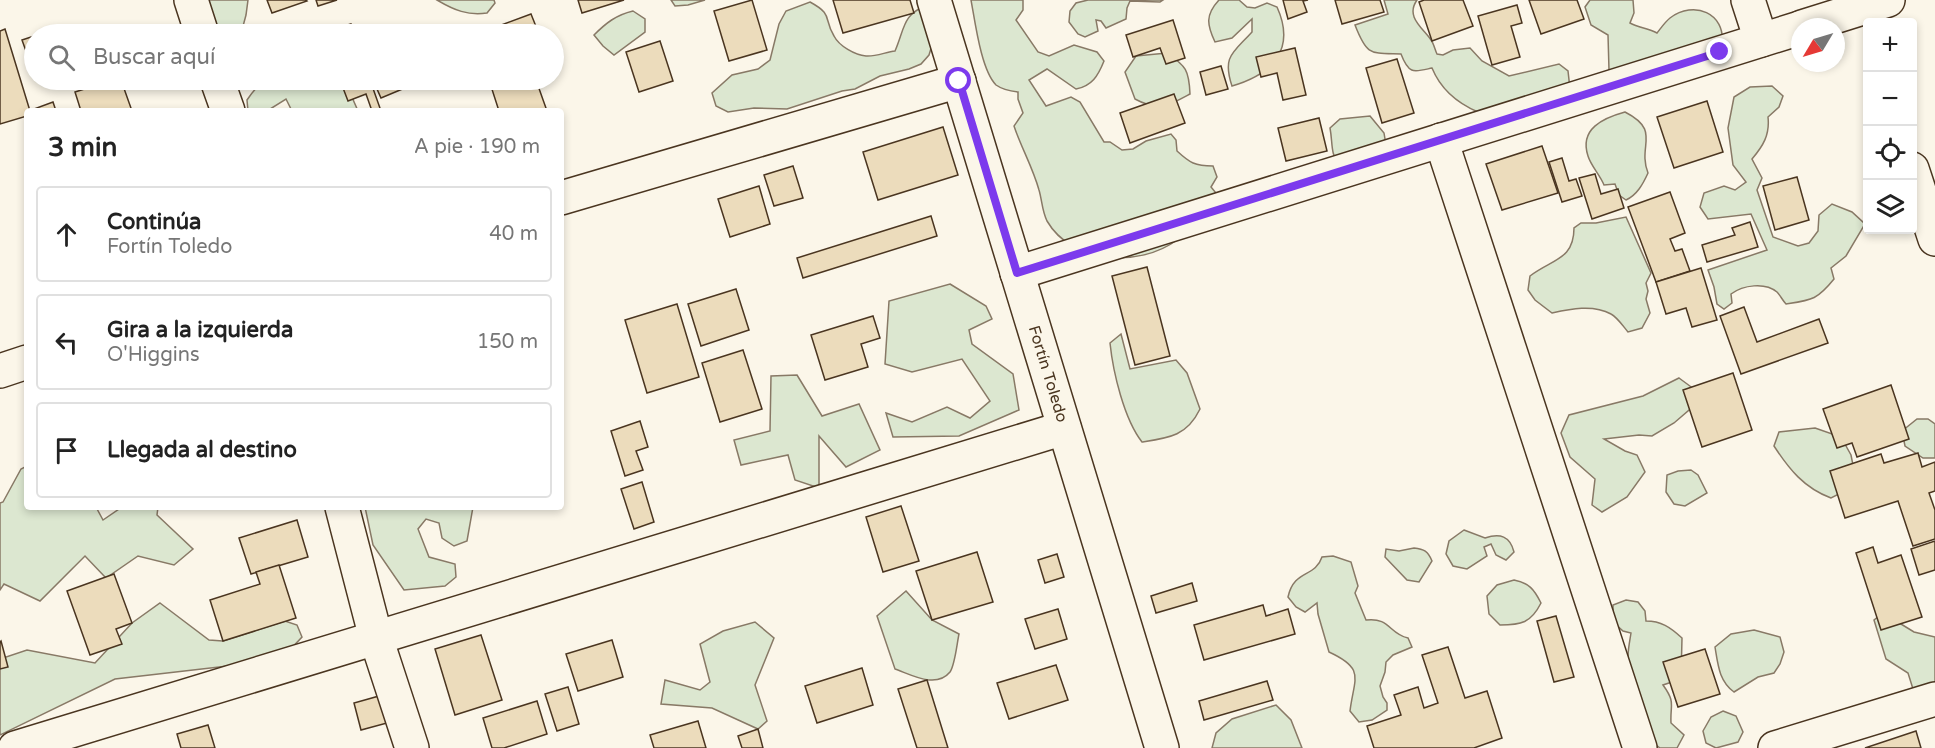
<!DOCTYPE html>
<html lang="es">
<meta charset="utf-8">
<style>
body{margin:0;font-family:"Varela Round",sans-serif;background:#f6f6f6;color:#222}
.controls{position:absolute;right:18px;top:18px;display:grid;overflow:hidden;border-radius:6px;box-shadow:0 3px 9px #0003}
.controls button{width:54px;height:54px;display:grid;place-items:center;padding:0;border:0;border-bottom:2px solid #e0e0e0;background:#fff;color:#222;font:30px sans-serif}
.compass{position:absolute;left:1791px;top:18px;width:54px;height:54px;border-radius:50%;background:#fff;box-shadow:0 3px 9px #0003;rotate:232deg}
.stop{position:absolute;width:18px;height:18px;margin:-14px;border:4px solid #7c3aed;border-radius:50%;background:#fff}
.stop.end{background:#7c3aed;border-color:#fff;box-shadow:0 2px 6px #0008}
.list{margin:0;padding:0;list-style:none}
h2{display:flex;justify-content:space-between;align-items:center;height:78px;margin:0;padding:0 24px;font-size:26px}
h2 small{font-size:20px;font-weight:400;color:#767676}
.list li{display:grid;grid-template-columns:39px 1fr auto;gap:18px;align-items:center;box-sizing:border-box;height:96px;margin:0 12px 12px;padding:0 12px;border:2px solid #e0e0e0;border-radius:6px}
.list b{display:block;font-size:22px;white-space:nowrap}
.list p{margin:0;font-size:20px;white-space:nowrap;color:#767676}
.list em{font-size:20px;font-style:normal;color:#767676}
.icon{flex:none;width:33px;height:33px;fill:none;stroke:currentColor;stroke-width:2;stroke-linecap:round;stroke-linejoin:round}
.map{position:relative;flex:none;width:1935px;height:748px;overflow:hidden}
.search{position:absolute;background:#fff;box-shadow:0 3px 9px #0003;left:24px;top:24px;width:540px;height:66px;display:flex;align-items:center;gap:15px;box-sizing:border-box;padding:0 21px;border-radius:33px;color:#767676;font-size:22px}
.panel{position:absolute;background:#fff;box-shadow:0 3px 9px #0003;left:24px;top:108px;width:540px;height:402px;border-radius:6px}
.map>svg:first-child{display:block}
.green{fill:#dce7d0;stroke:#887966;stroke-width:1.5}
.building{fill:#ecdcbc;stroke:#4a3520;stroke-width:1.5}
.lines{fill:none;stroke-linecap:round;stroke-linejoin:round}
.minor-casing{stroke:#4a3520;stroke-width:36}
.minor{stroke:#fbf6e9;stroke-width:33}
.route{stroke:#7c3aed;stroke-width:8}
.labels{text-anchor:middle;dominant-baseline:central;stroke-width:4.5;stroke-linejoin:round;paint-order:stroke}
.street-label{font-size:16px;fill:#4a3520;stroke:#fbf6e9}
</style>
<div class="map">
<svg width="1935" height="748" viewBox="0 0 1935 748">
<rect width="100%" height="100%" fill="#fbf6e9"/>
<g class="green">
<path d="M198 0H248L246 15 242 30 228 34 206 16Z"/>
<path d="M437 0H494L495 3 487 13C468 16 454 10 437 0Z"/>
<path d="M671 0H705L688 5 675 6Z"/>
<path d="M971 0H1023V10L1016 20 1038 52 1049 56 1074 45 1097 52 1104 61C1098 76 1092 86 1076 89L1047 69 1029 80 1046 106 1071 97 1080 102 1104 142H1110L1122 150 1133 149 1146 141 1171 134 1176 140 1177 151C1190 163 1195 166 1213 166L1217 177 1211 187 1220 198C1206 212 1193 229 1177 240 1139 268 1072 264 1047 221 1042 211 1042 200 1039 190 1033 168 1021 147 1014 126L1023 113 1018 99V92C1010 91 1003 90 996 85 981 70 975 21 971 0Z"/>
<path d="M1088 0H1163L1160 2 1130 1 1127 8 1126 19 1106 28 1101 21 1096 20 1098 31 1085 37 1078 34 1069 22 1070 11 1076 3Z"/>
<path d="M1219 0H1239L1247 7 1255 8 1267 3 1277 7C1296 49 1273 74 1232 86 1222 56 1233 53 1252 32V19L1232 38 1215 42C1207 25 1205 15 1219 0Z"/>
<path d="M1384 0H1417C1405 17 1423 28 1431 40 1434 44 1435 50 1437 54L1443 55 1453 50 1470 48 1482 61 1509 76 1559 64 1568 71 1570 89 1478 112C1457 103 1441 90 1432 68 1414 72 1409 75 1401 54 1370 53 1367 56 1355 25L1388 14Z"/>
<path d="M1590 0H1633L1634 13 1630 23C1639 28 1648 28 1657 33 1661 28 1665 22 1670 18 1694 0 1726 13 1722 44L1618 81 1609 70 1608 35 1591 25 1585 7Z"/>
<path d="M810 2C834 15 823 18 834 36 839 46 855 55 866 56 875 57 886 52 895 51 905 28 902 15 927 5L933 42 929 55 921 64 909 69 880 76 855 89 842 91 787 109 754 108 728 112 716 106 712 93 732 75 758 69 770 60 779 24 786 11Z"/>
<path d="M633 11 645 19V32L614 55 603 46 594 35C606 23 616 15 633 11Z"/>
<path d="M1167 53C1186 66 1189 70 1190 94 1168 106 1159 112 1135 99L1125 72 1136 56Z"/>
<path d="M271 80H339L351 95 358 111H292L286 99 267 111H248L247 100C253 91 260 82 271 80Z"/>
<path d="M1772 86 1783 96 1779 107 1768 117C1770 135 1763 146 1752 159L1762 178 1757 190 1773 237 1798 246 1809 243 1818 231 1819 215 1832 204 1852 212 1865 224 1846 256 1831 268 1834 279C1817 300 1812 300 1786 304 1783 301 1780 295 1777 292 1765 282 1743 285 1731 294L1732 303 1724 309 1717 304 1714 287 1708 270 1767 250 1751 214 1708 219 1700 207 1704 193 1724 186 1735 190 1746 182 1733 165 1728 128 1734 97 1750 87Z"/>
<path d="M1625 112C1662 131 1637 145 1648 173 1643 184 1637 195 1626 200L1619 195 1615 184 1604 185C1600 175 1591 166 1588 156 1579 129 1603 118 1625 112Z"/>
<path d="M1370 116 1384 133 1386 145 1339 166C1330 152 1333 144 1330 128L1340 119Z"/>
<path d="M1626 217 1651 273 1646 283 1648 291 1646 299 1650 313 1642 328 1628 332C1623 326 1617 317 1611 314 1593 304 1570 309 1552 313L1535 300 1528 290 1530 276C1552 259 1574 260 1574 228L1581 223H1596Z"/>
<path d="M950 284 986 306 992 319 969 330 972 344 1013 374 1019 410 959 436 893 437 886 413 912 422 947 407 970 418 990 401 962 359 912 372 885 364 889 301Z"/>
<path d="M1121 334 1130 369 1176 360 1187 373 1200 409C1187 436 1169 438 1142 442 1124 419 1113 372 1110 343Z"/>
<path d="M797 375 822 416 859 404 880 450 846 467 819 436V488L795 480 788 455 741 465 734 440 770 431 771 376Z"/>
<path d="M1679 378 1698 392 1696 404 1674 423 1652 436 1639 435 1604 439 1625 451 1637 455 1645 472 1627 497 1602 512 1592 505 1595 479 1570 457 1561 433 1569 415 1643 396Z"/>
<path d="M1917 419H1928L1935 424V458H1923L1905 446 1902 431Z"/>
<path d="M1815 428 1841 437 1851 455 1855 475 1845 491 1831 498C1804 488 1789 469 1774 446L1779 432Z"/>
<path d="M27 466V507H96L103 520 122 507H158L157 515 193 549 174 565 138 556 106 578 85 556 40 601 4 584 0 590V503L3 502 21 469Z"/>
<path d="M1691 470 1698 475 1707 493 1685 506 1674 504 1666 492 1667 475 1678 471Z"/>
<path d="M365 507H473L467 541 454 546 442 538 439 523 426 519 418 529 429 557 455 564 456 577 445 586 404 590 373 545Z"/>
<path d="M1464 530 1485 538C1500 533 1510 536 1514 552L1506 560 1496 555 1491 544 1484 547 1487 556 1467 569 1453 566 1446 554 1449 541Z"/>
<path d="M1414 548C1424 549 1428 551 1432 561L1419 582 1407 580 1385 557 1386 549 1399 551Z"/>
<path d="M1333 556 1351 562 1358 586 1355 593 1366 620C1390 617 1389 634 1408 638L1412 647 1393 655 1386 662 1385 672 1380 686 1383 697 1387 703V710L1372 720 1359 722 1350 711C1354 678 1366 669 1329 652L1318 614 1317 603 1305 612 1296 607 1288 597C1294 569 1315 578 1322 557Z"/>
<path d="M1514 580C1529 583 1534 589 1541 603 1531 623 1521 625 1500 625L1489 614 1487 596 1497 585Z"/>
<path d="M906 591 932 620 959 634C957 643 955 665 950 672 936 689 912 675 895 669L877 616Z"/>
<path d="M1626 600 1638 602 1645 611 1646 621C1661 621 1670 627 1682 638L1681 679 1663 685C1676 703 1670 704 1671 723L1684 735 1677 748H1660L1652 742C1651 716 1637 695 1630 671 1626 658 1629 646 1631 633L1623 631 1613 622V605Z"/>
<path d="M160 603 209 640 223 641 285 621 297 625 302 637 284 656 271 661 115 679 0 735V659L27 650 95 663 132 623Z"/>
<path d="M1883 613 1914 632 1935 637V699L1913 689 1908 673 1886 659 1874 620Z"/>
<path d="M755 622 774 638 755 685 767 721 758 729 712 708 661 704 665 680 700 690 710 682 700 644 723 631Z"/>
<path d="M1754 630 1780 637 1784 652 1780 664 1774 673 1758 677 1734 692C1719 681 1718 665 1715 647L1731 634Z"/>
<path d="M1276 705 1291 720 1302 748H1212L1216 733 1232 719Z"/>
<path d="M1723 711 1736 716 1743 732 1738 742 1716 748 1706 743 1703 731 1711 717Z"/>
</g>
<g class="building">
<path d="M267 0H306L307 1 272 13Z"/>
<path d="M316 0H337L318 6Z"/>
<path d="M578 0H624L582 13Z"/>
<path d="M752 0 767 50 729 61 714 11Z"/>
<path d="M833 0H910L914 13 843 33Z"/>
<path d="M1283 0H1308L1303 1 1307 12 1288 19Z"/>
<path d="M1335 0H1380L1384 12 1342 24Z"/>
<path d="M1424 0H1463L1473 26 1432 41 1419 2Z"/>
<path d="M1529 0H1577L1584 19 1541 34Z"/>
<path d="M1517 5 1522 23 1511 26 1520 57 1492 65 1478 16Z"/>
<path d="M531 14 539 34H499L496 27Z"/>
<path d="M1173 20 1185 58 1166 64 1160 48 1133 57 1126 35Z"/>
<path d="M351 24 355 34H344L341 27Z"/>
<path d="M5 29 30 111H27V116L0 124V31Z"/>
<path d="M54 29 56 34H39Z"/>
<path d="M34 36V64L31 65 22 40Z"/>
<path d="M660 41 673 81 639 92 626 52Z"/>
<path d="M1295 48 1306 95 1283 100 1277 73 1261 77 1256 57Z"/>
<path d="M1397 59 1414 113 1382 123 1366 68Z"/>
<path d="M1221 66 1228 89 1206 95 1200 72Z"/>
<path d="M113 80H121L132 111H81L75 92Z"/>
<path d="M340 80H370L381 111H372L366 94 348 101Z"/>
<path d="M373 80H424L381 98Z"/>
<path d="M489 80H536L547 111H499Z"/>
<path d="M1174 94 1185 123 1130 143 1120 113Z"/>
<path d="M1707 101 1723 152 1674 168 1657 117Z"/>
<path d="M53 102 56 111H34V109Z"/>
<path d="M1319 118 1327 151 1286 161 1278 128Z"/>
<path d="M943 127 958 175 878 200 863 152Z"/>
<path d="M1542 146 1558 193 1502 210 1486 164Z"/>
<path d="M1562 158 1569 181 1576 179 1582 196 1562 202 1549 162Z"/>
<path d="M793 166 803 198 774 206 764 175Z"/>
<path d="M1595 174 1601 194 1618 189 1624 208 1592 219 1579 178Z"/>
<path d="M1797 177 1809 220 1775 230 1763 186Z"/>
<path d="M759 186 770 224 730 237 718 199Z"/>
<path d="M1670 192 1685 233 1670 239 1675 251 1682 249 1690 271 1656 282 1628 207Z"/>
<path d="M931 216 937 236 803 278 797 258Z"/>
<path d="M1750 222 1758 247 1707 262 1702 245 1735 235 1732 228Z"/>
<path d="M1147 267 1170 356 1135 365 1112 276Z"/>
<path d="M1701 268 1717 320 1692 327 1686 308 1666 314 1656 282Z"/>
<path d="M736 289 749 330 701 346 688 304Z"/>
<path d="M677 304 699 377 647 393 625 320Z"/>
<path d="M1744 307 1757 342 1819 319 1828 343 1741 374 1720 316Z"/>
<path d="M873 316 880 338 861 344 868 367 825 380 811 335Z"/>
<path d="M743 350 762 409 720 422 702 363Z"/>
<path d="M1733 373 1752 430 1702 447 1683 390Z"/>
<path d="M1891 385 1909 439 1857 457 1852 443 1837 448 1823 409Z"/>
<path d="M640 421 648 447 636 451 643 470 625 476 611 431Z"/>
<path d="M1918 453 1922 467 1935 462V491L1929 493 1935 510V539L1913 546 1898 501 1845 518 1830 471 1881 454 1884 463Z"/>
<path d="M642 482 654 522 634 529 621 489Z"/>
<path d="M901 506 919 561 883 572 866 517Z"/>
<path d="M297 520 308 557 251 574 239 538Z"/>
<path d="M1935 541V570L1919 575 1911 549Z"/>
<path d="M1873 547 1878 563 1901 555 1922 617 1881 630 1856 553Z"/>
<path d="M977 552 993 602 932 620 916 571Z"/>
<path d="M1057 554 1064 577 1045 583 1038 560Z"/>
<path d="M279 565 296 618 223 641 210 600 260 584 256 572Z"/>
<path d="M114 574 132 623 116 629 122 644 90 655 67 591Z"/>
<path d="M1192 583 1197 601 1156 613 1151 596Z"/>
<path d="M1263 605 1266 616 1288 609 1295 634 1204 660 1194 625Z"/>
<path d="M1058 609 1067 639 1035 649 1025 619Z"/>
<path d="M1556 616 1574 677 1554 682 1537 621Z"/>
<path d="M481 635 502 700 455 715 435 649Z"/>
<path d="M612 640 623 677 578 691 566 654Z"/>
<path d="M1 641 8 667 0 669V642Z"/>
<path d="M1448 647 1465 698 1487 691 1502 738 1474 748H1374L1367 726 1401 715 1394 695 1418 687 1424 708 1438 703 1422 655Z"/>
<path d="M1705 649 1720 694 1678 707 1663 662Z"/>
<path d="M1056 665 1068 700 1009 719 997 683Z"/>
<path d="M862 668 873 705 817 723 805 686Z"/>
<path d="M927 680 948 748H917L898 689Z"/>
<path d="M1267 681 1273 700 1204 720 1199 701Z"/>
<path d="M568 687 579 724 557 731 545 694Z"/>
<path d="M379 696 387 723 361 730 354 703Z"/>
<path d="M537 701 547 734 504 748H492L483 718Z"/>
<path d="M698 721 706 748H654L650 735Z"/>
<path d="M208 725 215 748H181L177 734Z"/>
<path d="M758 729 763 748H742L738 736Z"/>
<path d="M1916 731 1921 748H1865Z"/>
</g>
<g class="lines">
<defs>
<g id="minor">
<path d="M191 0 202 34"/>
<path d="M934 0 1162 748"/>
<path d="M1748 0 1761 40"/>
<path d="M1802 27 1888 0"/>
<path d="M217 80 228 111"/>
<path d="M1441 140 1640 748"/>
<path d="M1912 169 1935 239"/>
<path d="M561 198 959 81"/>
<path d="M1017 273 1800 28"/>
<path d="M0 371 27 362"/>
<path d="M342 507 376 638 412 748"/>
<path d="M15 748 1064 428"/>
<path d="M1775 748 1935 699"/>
</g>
</defs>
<use href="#minor" class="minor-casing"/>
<use href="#minor" class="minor"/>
</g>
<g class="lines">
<path class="route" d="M959 81 1017 273 1720 52"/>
</g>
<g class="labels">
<g class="street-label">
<text transform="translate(1048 374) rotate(73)">Fortín Toledo</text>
</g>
</g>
</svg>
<div class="controls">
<button>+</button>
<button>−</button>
<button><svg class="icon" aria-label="locate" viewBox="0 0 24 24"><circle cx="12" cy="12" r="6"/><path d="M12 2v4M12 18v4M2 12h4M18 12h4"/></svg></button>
<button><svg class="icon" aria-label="layers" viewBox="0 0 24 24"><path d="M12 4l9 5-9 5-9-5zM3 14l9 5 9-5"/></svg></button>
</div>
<svg class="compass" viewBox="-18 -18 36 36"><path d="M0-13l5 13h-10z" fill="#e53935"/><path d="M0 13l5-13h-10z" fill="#767676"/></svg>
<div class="stop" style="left:959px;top:81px"></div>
<div class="stop end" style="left:1720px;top:52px"></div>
<div class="search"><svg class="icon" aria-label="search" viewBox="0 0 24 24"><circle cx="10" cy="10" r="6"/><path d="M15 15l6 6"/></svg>Buscar aquí</div>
<section class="panel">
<h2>3 min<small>A pie · 190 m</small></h2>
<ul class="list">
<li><svg class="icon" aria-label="ahead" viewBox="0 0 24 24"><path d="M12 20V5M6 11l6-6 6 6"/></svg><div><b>Continúa</b><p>Fortín Toledo</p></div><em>40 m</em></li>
<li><svg class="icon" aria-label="left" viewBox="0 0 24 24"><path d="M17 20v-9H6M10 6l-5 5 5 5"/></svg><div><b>Gira a la izquierda</b><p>O'Higgins</p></div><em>150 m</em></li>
<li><svg class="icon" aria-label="arrive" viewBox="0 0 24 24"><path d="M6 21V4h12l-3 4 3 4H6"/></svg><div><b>Llegada al destino</b></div></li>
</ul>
</section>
</div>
